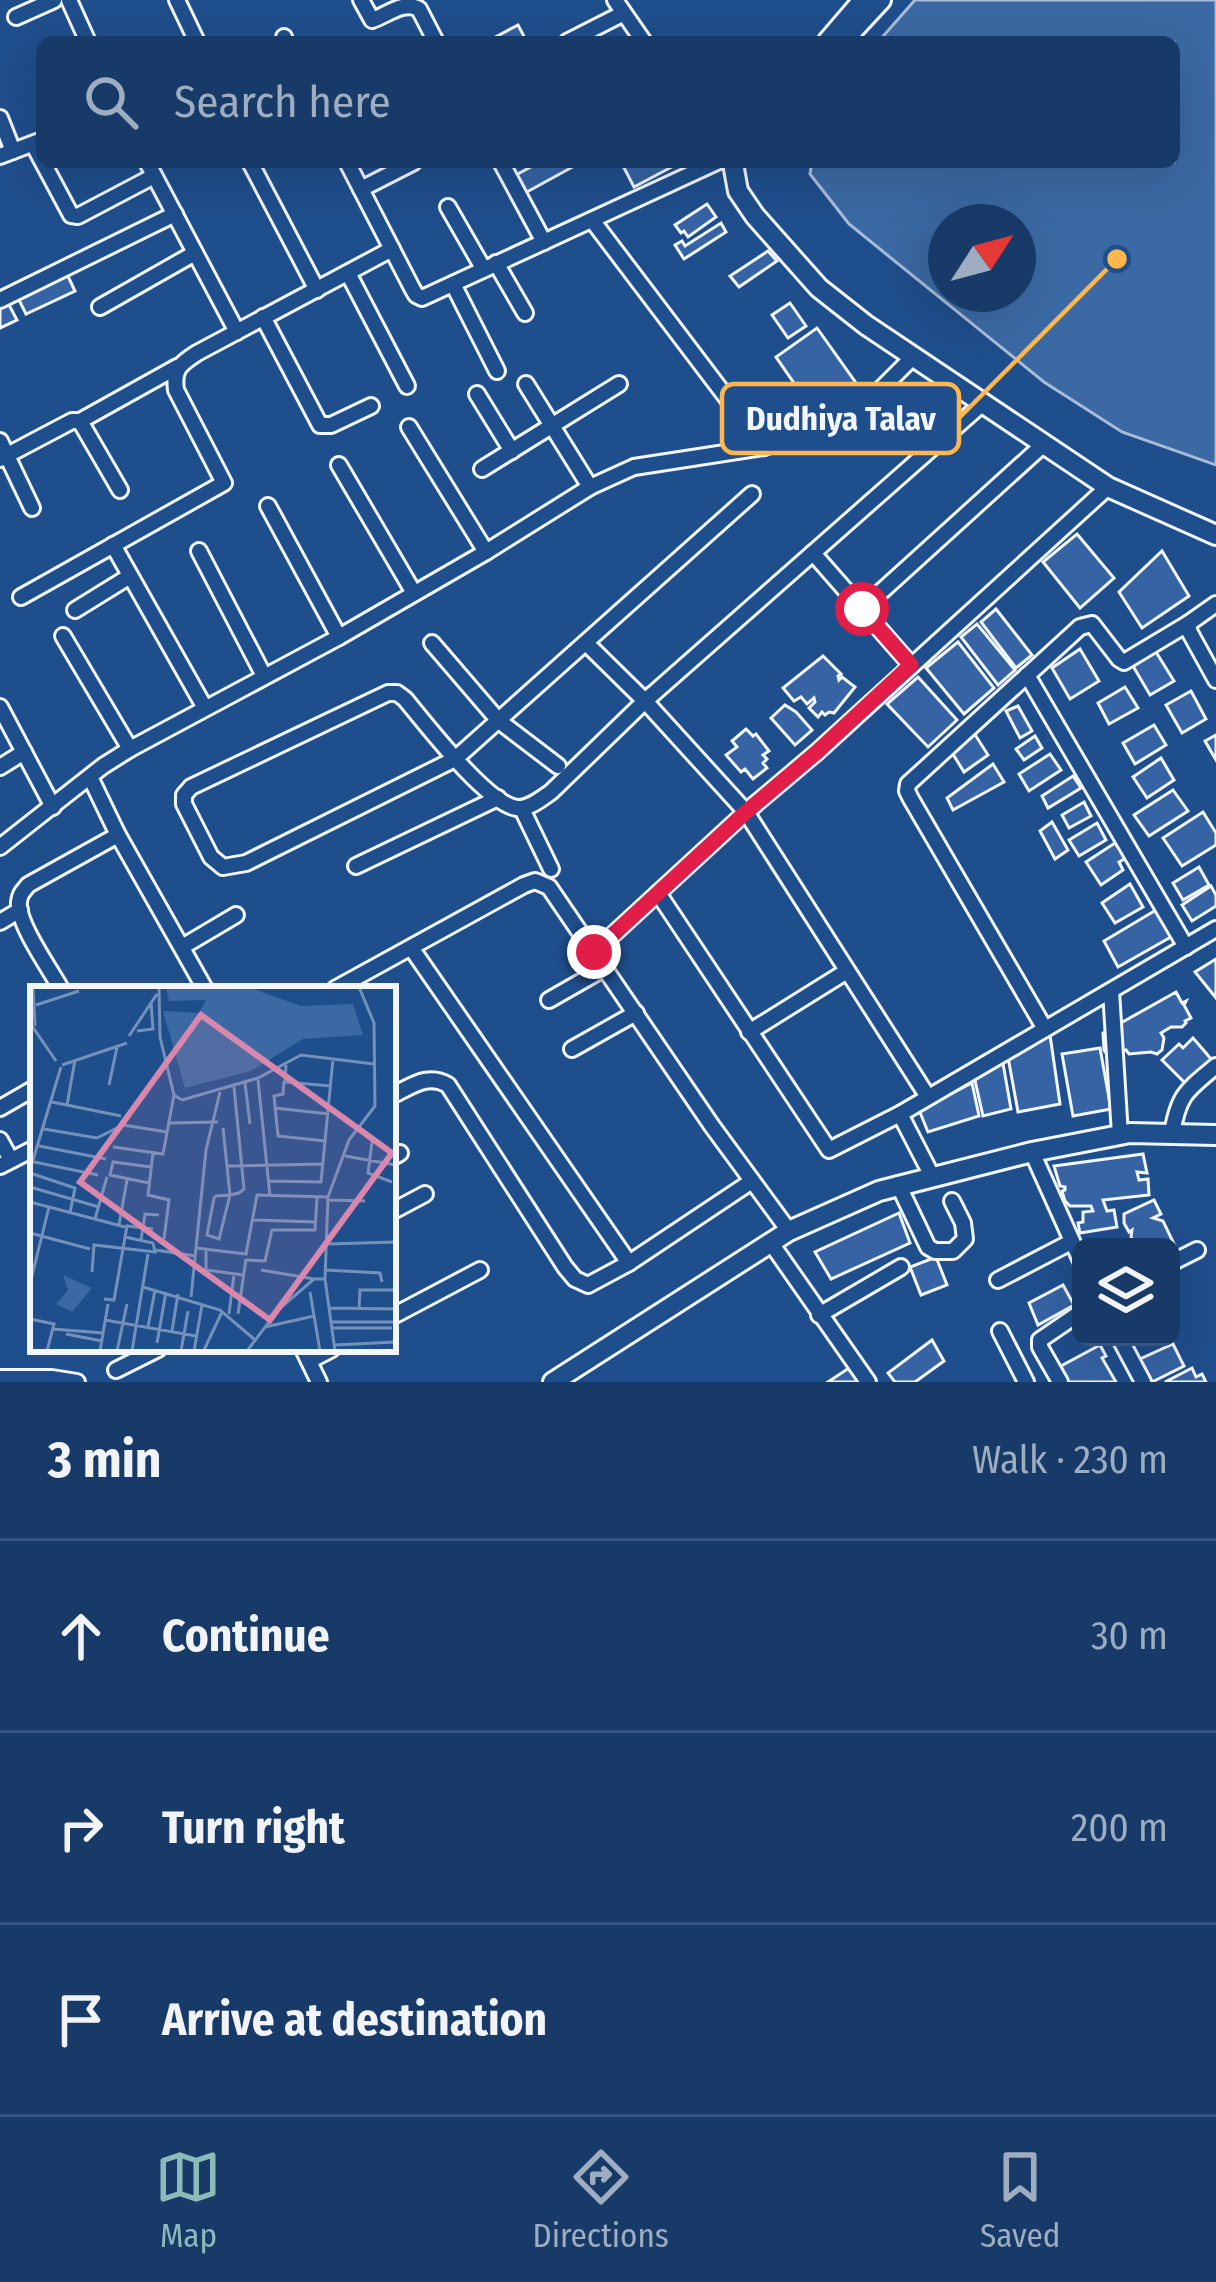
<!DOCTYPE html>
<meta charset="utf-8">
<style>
body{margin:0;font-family:"Fira Sans Condensed",sans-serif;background:#244571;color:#f1f3f6}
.controls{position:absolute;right:36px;bottom:36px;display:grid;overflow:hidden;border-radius:18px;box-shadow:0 12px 48px #0002}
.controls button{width:108px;height:108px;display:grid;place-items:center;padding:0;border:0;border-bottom:3px solid #36547d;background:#173a69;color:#f1f3f6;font:60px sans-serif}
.compass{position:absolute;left:928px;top:204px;width:108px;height:108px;border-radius:50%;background:#173a69;box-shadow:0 12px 48px #0002;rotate:54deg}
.stop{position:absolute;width:36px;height:36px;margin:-27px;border:9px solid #e11d48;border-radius:50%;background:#fff}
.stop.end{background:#e11d48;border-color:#fff;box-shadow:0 3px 12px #0008}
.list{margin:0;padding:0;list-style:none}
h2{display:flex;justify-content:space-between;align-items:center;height:156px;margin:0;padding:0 48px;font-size:51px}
h2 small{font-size:39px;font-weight:400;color:#9eadc0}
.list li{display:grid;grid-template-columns:78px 1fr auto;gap:36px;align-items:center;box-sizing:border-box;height:192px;padding:0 48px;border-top:3px solid #36547d}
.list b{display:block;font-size:45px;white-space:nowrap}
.list em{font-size:39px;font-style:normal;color:#9eadc0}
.icon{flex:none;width:66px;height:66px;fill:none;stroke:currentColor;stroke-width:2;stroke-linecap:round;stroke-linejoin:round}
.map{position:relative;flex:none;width:1216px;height:1382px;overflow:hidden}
.search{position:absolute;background:#173a69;box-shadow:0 12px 48px #0002;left:36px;right:36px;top:36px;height:132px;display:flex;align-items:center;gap:30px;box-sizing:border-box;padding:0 42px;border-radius:18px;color:#9eadc0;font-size:45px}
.sheet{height:732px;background:#173a69}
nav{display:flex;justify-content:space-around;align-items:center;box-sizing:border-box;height:168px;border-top:3px solid #36547d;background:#173a69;font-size:33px;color:#9eadc0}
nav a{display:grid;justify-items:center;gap:6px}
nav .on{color:#8bbbb9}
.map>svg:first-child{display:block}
.water{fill:#3b69a3;stroke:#a8bbd7;stroke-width:3;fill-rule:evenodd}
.building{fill:#3563a3;stroke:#f2f6ff;stroke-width:3}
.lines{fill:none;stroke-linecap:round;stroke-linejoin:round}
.minor-casing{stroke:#f2f6ff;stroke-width:20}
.secondary-casing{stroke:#f2f6ff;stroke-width:24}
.minor{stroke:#1f4e8c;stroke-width:14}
.secondary{stroke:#1f4e8c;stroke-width:18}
.route{stroke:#e11d48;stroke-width:15}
.inset-road{fill:none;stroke:#7391ba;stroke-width:3}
.view{fill:#da87ad;fill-opacity:0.15;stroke:#da87ad;stroke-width:6}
.inset-edge{fill:none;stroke:#f2f6ff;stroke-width:6}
.leader{fill:none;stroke:#ffb74d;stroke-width:4.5}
.callout-dot{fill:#ffb74d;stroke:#1f4e8c;stroke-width:4.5}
.callout{fill:#1f4e8c;stroke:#ffb74d;stroke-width:4.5}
.callout-label{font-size:33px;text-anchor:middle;font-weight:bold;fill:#f2f6ff}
</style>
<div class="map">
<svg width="1216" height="1382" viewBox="0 0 1216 1382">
<rect width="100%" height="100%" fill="#1f4e8c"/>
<path class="water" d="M915 0H1216V465L1122 432 1044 382 849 224 810 174 812 162H1174V42H878ZM946 222H1018V294H946Z"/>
<g class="building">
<path d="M518 25 527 42H486Z"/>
<path d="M540 162H577L578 164 525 193 516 175Z"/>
<path d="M621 162H681L634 187Z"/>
<path d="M707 204 716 217 688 237 684 231 681 233 675 225Z"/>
<path d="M721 223 726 232 684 259 675 245 682 241 685 246Z"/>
<path d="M768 251 777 261 739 287 730 276Z"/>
<path d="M66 272 75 291 26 314 17 296Z"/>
<path d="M8 303 17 320 0 328V307Z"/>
<path d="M790 303 806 326 788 338 772 315Z"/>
<path d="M817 328 856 383 814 412 776 357Z"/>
<path d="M1077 534 1114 578 1080 608 1043 562Z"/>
<path d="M1162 551 1189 596 1142 628 1119 592Z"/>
<path d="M996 609 1032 655 1016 668 981 622Z"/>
<path d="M977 624 1015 670 998 685 961 637Z"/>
<path d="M958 642 994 688 964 714 926 668Z"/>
<path d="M1080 649 1099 681 1070 699 1052 668Z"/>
<path d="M1156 652 1174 681 1150 695 1133 666Z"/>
<path d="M823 656 841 674 838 676 839 680 842 677 855 687 834 713 829 712 825 715 822 712 818 717 809 708 815 702 814 698 807 704 801 697 794 701 783 688Z"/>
<path d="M918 677 957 720 928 747 887 704Z"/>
<path d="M1125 687 1138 708 1109 724 1098 703Z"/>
<path d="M1191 691 1206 719 1182 733 1166 705Z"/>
<path d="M785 705 796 712 812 730 795 745 771 718Z"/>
<path d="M1018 706 1032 731 1020 738 1006 711Z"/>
<path d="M1154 725 1166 745 1135 764 1123 743Z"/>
<path d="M746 729 753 736 756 734 769 751 763 755 767 759 763 763 767 768 753 779 745 769 741 772 726 755 737 747 732 741Z"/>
<path d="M974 733 988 755 964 772 951 751Z"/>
<path d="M1216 735V760L1205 741Z"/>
<path d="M1035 736 1042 748 1024 760 1016 749Z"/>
<path d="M1050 754 1061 770 1029 791 1019 774Z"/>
<path d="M1161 758 1174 780 1147 798 1133 777Z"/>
<path d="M993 764 1004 782 953 810 947 798Z"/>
<path d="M1073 776 1081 788 1048 808 1042 796Z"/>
<path d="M1173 790 1188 811 1149 836 1134 815Z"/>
<path d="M1084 802 1091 816 1069 828 1062 815Z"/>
<path d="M1203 812 1216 833V845L1182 866 1163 838Z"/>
<path d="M1052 822 1068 850 1055 859 1040 831Z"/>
<path d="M1097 823 1106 840 1079 856 1069 840Z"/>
<path d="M1115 843 1126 858 1119 862 1123 870 1101 885 1086 862Z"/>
<path d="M1199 867 1209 885 1183 900 1173 883Z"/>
<path d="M1130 884 1143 907 1115 923 1102 903Z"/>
<path d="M1211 886 1216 895V906L1192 921 1182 905Z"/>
<path d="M1156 910 1171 937 1118 967 1104 941Z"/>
<path d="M1216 959V998L1195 972Z"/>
<path d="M1176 992 1182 1003 1186 1001 1184 1005 1191 1018 1185 1021 1186 1023 1182 1027H1171L1161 1033 1164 1038 1162 1050 1157 1054 1151 1052 1129 1054 1126 1050 1112 1057 1108 1056 1104 1050 1103 1033Z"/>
<path d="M1050 1035 1060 1104 1018 1112 1008 1057Z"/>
<path d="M1193 1038 1212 1060 1186 1084 1162 1060 1179 1044 1183 1048Z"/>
<path d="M1100 1048 1111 1109 1073 1116 1062 1054Z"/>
<path d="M1002 1058 1011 1109 983 1116 974 1076Z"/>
<path d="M972 1083 979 1116 928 1132 919 1110Z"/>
<path d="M1143 1154 1147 1173 1137 1172 1139 1180 1148 1179 1149 1195 1103 1200 1107 1211 1114 1210 1117 1227 1080 1233 1078 1223 1083 1222V1212L1093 1211 1091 1206H1070L1065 1201 1062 1191 1065 1190V1187L1060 1186 1054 1166Z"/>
<path d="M1154 1200 1161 1214 1153 1218 1163 1221 1177 1250 1171 1252V1247H1137L1131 1237 1132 1230 1129 1232 1124 1223V1214Z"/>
<path d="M899 1213 910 1243 831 1279 815 1252Z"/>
<path d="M936 1257 947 1285 921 1295 910 1267Z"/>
<path d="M1063 1285 1074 1305 1038 1325 1029 1303Z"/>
<path d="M932 1340 944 1361 915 1382H895L888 1373Z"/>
<path d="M1173 1344 1184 1366 1152 1382 1140 1359Z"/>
<path d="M1100 1345 1106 1356 1102 1358 1116 1382H1067L1061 1366Z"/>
<path d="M852 1366 862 1382H828Z"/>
<path d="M1192 1368 1196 1377 1202 1374 1206 1382H1165Z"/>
</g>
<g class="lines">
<defs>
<g id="minor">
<path d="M69 0 88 42"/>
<path d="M177 0 197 42"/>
<path d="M361 0 372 20C387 15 404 0 419 9L436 42"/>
<path d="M615 0 644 42"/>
<path d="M16 17 54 0"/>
<path d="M284 37 286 42"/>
<path d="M567 42 622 14"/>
<path d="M0 118 13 151"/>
<path d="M33 144 71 215 78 216 154 176"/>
<path d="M0 156 42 140"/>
<path d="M147 162 237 332"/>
<path d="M250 162 317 290"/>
<path d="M347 162 412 288 416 295 422 298 717 162"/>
<path d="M501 162 544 242"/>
<path d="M361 189 414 162"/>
<path d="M448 207 483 268"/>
<path d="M592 220 764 447"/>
<path d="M496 263 525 313"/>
<path d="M348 273 407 386"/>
<path d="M453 284 497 371"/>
<path d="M0 300 175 214"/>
<path d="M100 307 195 253"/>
<path d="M263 317 320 425H331L371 406"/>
<path d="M526 384 590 487"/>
<path d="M477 394 512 451"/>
<path d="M80 421 177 367"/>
<path d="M409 427 486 552"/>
<path d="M0 441 32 508"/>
<path d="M0 459 72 421H80L120 490"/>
<path d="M339 465 414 593"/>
<path d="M482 469 619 384"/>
<path d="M752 494 455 759 246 863 223 867 211 857 184 804V795L191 787 388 693H397L405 699C425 723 487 804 517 808 529 809 541 799 551 792L645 701 983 403"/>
<path d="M268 506 339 637"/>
<path d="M113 545 205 708"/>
<path d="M199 551 264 676"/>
<path d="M813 553 911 665"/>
<path d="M21 597 224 483 176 390C173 369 180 364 197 353L392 249"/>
<path d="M1216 604 1189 623V631L1216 680"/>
<path d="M862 609 1044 444"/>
<path d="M75 610 130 576"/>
<path d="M63 636 130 749"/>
<path d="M432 643 499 721 558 766"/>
<path d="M587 644 645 701 746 812 928 1097"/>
<path d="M1027 675 1186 947"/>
<path d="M0 707 53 807"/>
<path d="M0 767 24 752"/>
<path d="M90 777 118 835 205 989"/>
<path d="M522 809 551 869"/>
<path d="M0 847 103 766 130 749 339 637 486 552 590 487 634 467 764 447 804 434 846 412 879 391 913 357"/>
<path d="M356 866 498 798"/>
<path d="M658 893 829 1150 900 1114 1216 929"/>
<path d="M0 922 20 910"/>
<path d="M182 947 236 915"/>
<path d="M412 949 629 1263"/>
<path d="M594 952 746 812 817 752 1108 487"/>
<path d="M61 989C50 969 17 923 19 902 20 893 23 892 28 885L118 835"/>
<path d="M335 989 524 885 535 881 549 887 712 1126 789 1231"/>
<path d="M1111 991 1120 1135"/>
<path d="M549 1000 605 968"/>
<path d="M1045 1029 911 799 907 791 908 784 1080 627 1092 624 1119 659 1124 662 1189 623"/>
<path d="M749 1032 847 971"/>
<path d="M572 1049 636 1013"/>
<path d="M393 1095C412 1086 428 1073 448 1085L565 1267 575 1279 588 1285 629 1263 752 1181"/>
<path d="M0 1108 33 1089"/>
<path d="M900 1114 932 1176"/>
<path d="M1172 1133C1179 1094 1186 1091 1216 1066"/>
<path d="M0 1140 11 1160"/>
<path d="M1032 1152 1081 1261"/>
<path d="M393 1157 400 1153"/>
<path d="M0 1166 33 1149"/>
<path d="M898 1184 928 1247 935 1251H953L965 1239 963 1223 952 1201"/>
<path d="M393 1211 425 1194"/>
<path d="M771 1243 868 1382"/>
<path d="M1171 1263 1197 1250"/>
<path d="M998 1280 1071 1242"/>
<path d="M819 1315 901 1267"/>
<path d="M393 1316 480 1270"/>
<path d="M1000 1331 1026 1382"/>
<path d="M1119 1337 1143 1382"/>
<path d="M303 1349 319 1382"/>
<path d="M309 1361 332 1349"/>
<path d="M116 1370 158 1349"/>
<path d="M0 1378H52L77 1382"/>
<path d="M1060 1382 1040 1347V1340L1081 1312"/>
</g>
<g id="secondary">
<path d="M827 42 863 0"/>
<path d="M842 42 881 0"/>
<path d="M735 162 734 169 738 191 755 216 819 288 866 325 1108 487 1216 535"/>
<path d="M553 1382 789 1231 879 1191 1032 1152 1130 1133 1216 1135"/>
</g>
</defs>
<use href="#minor" class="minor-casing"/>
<use href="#secondary" class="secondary-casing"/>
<use href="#minor" class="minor"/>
<use href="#secondary" class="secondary"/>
</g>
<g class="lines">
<path class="route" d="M594 952 746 812 817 752 911 665 862 609"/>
</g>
<g transform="translate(30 986)">
<rect width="366" height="366" fill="#1f4e8c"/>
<path d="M136 1H218L271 20 323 18 333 49 273 53 221 85 155 102 133 25 169 27 176 14 139 15ZM33 289 62 302 42 326 26 318 38 304Z" fill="#3b69a3"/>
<path class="inset-road" d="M3 1 5 40M129 1 130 51 144 109 152 114M6 19 49 5M0 37 26 75M107 45 123 43 121 16M99 50 127 8M32 79 97 57M256 79 255 96 301 100M228 94 240 210M254 95 253 108 244 110 248 150 295 155M215 97 220 138M79 99 87 61M152 114 228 92 271 69 344 78M22 116 91 130M37 119 45 74M245 122 299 128M139 137 188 136M193 142 200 209 189 253 177 249 184 212 186 210 200 209 209 207 214 203 204 101M14 143 67 152 93 139 137 146M342 156 338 187 362 196M9 160 76 173M83 161 133 168 144 109M123 167 118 209 139 214 134 253M315 170 366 179M4 176 68 189M197 180 294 178M0 184 31 81M0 187 45 202 40 227M239 195 291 196 303 73M119 197 80 189 83 176 121 181M0 201 69 221M298 214 335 215M0 216 95 241M65 233 77 191M222 234 286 236M89 239 97 194M0 247 60 263M111 254 115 228 129 229M298 258 366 256M166 262 216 268 227 209 298 211M125 264 166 270M176 264V284L213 289M216 274 235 275 242 244H285L287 212M231 284 284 293M295 284 350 287 352 296M62 286 64 259 125 266 123 257 95 251M0 298 19 221M113 301 190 324 224 353M280 306 290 365M161 311 176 164 190 106M74 313 84 314 97 240 123 243M298 322 366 323M329 323 330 304H366M199 328 204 288M208 328 216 273M0 333 24 338 17 365M75 334 166 350M300 336H366M118 341 125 304M235 341 284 330M301 342H362M23 343 73 347M142 345 148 308M36 348 72 355M127 357 136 306M304 359 366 356M174 364 192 326M70 365 78 318M87 365 97 318M102 365 118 268M151 365 158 325M164 365 172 319M217 365 248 324 284 293H295M305 365 295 293 298 211 319 154 345 120 344 37 329 1"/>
<path class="view" d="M171 29 362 167 240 334 50 196Z"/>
<rect width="366" height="366" class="inset-edge"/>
</g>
<path class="leader" d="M1117 259L959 418"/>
<circle class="callout-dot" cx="1117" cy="259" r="12"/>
<rect class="callout" x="722" y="384" width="237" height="69" rx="12"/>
<g class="callout-label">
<text x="841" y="430">Dudhiya Talav</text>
</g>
</svg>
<div class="controls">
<button><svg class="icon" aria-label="layers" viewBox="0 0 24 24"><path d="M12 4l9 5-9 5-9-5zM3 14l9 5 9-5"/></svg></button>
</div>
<svg class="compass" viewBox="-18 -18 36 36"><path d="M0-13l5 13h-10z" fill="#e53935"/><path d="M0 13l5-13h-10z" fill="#9eadc0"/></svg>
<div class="stop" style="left:862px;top:609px"></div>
<div class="stop end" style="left:594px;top:952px"></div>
<div class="search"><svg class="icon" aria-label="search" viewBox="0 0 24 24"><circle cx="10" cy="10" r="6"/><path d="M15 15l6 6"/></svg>Search here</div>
</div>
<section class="sheet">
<h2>3 min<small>Walk · 230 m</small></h2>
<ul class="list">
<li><svg class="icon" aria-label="ahead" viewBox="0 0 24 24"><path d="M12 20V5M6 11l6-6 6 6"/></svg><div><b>Continue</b></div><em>30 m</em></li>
<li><svg class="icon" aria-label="right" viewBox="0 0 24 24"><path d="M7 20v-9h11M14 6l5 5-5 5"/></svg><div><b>Turn right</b></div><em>200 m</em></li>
<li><svg class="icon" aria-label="arrive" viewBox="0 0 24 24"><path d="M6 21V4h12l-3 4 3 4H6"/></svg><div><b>Arrive at destination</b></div></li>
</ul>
</section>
<nav>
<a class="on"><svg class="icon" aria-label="map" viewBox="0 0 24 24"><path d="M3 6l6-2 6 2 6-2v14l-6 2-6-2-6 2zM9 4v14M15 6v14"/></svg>Map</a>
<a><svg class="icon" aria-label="directions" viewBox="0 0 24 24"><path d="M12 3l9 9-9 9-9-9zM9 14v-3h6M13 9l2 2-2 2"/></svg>Directions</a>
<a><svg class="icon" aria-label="saved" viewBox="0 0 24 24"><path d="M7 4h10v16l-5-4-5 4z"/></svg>Saved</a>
</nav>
